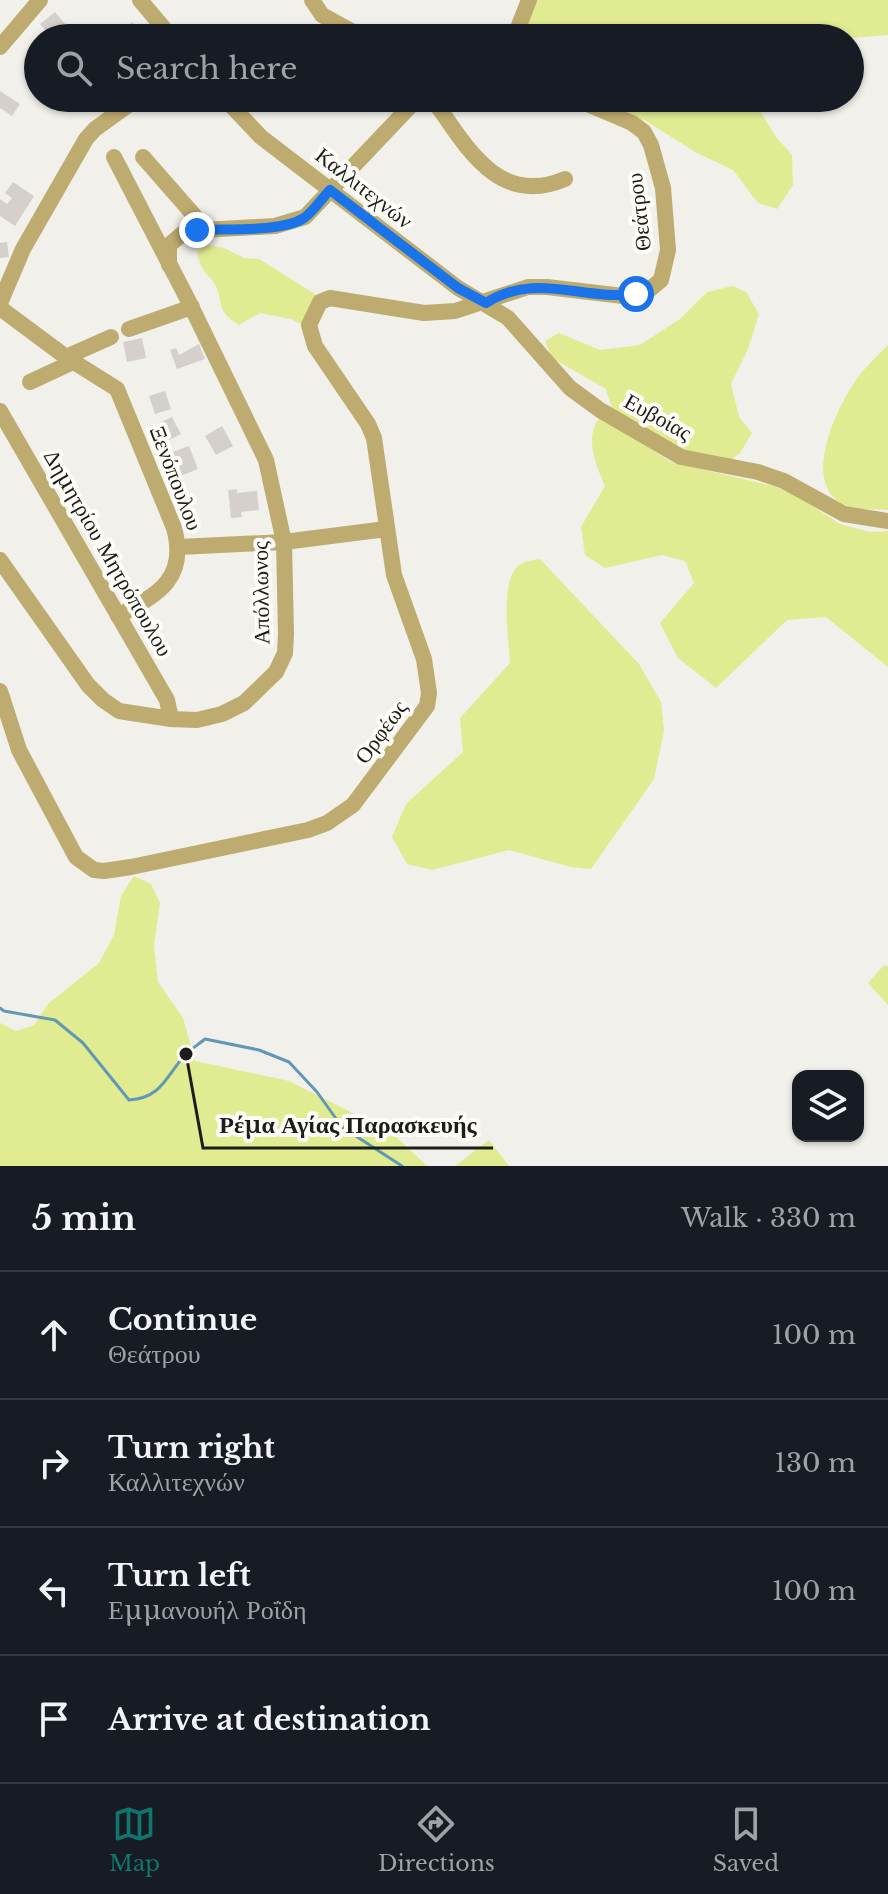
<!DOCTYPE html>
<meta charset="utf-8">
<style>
body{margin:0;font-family:"Libre Baskerville",serif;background:#242831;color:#f1f3f6}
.controls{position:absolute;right:24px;bottom:24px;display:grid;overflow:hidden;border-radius:16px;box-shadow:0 2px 6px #0004}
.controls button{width:72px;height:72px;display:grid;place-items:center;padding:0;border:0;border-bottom:2px solid #363941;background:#171b24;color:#f1f3f6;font:40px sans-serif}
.stop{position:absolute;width:24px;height:24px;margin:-18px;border:6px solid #1a73e8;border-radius:50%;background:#fff}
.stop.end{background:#1a73e8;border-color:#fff;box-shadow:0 2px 8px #0008}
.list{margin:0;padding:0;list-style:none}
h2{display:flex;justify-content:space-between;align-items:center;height:104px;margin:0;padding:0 32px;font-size:34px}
h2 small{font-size:26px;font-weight:400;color:#9ea1a6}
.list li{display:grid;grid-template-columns:52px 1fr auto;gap:24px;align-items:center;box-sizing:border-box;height:128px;padding:0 32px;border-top:2px solid #363941}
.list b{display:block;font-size:30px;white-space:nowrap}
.list p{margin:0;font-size:26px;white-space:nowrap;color:#9ea1a6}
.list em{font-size:26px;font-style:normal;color:#9ea1a6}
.icon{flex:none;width:44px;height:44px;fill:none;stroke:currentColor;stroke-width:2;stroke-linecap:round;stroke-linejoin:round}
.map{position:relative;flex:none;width:888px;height:1166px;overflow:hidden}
.search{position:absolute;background:#171b24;box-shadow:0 2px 6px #0004;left:24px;right:24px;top:24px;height:88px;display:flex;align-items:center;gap:20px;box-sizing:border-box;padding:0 28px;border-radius:44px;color:#9ea1a6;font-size:30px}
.sheet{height:616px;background:#171b24}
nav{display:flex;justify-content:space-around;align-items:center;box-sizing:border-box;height:112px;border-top:2px solid #363941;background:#171b24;font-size:22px;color:#9ea1a6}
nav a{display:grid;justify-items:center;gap:4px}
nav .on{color:#0f766e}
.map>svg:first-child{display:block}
.green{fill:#e1eb92}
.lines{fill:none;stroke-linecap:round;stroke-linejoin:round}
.stream{stroke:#6199b4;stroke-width:3}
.building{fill:#d6d0cd}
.minor{stroke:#bdab6f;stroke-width:16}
.route{stroke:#1a73e8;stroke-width:10}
.labels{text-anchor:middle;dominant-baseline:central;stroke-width:8;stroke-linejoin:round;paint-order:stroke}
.street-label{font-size:22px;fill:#1d1d1b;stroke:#fefdf7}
.leader{fill:none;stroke:#1d1d1b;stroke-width:3}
.callout-dot{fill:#1d1d1b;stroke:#fefdf7;stroke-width:3}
.callout-label{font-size:24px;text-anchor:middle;font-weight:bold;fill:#1d1d1b;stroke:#fefdf7;stroke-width:8;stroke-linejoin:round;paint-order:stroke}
</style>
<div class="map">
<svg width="888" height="1166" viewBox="0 0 888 1166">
<rect width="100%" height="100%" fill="#f1f0ea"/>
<g class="green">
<path d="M534 0H888V35L850 38H519Z"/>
<path d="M588 98H752L776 137 792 155 793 185 777 209 758 203 733 170 697 153 646 121Z"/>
<path d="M209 245 224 248 244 258 259 259 318 296 305 326 291 319 260 313 239 325C218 311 224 310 217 289 212 274 200 275 197 251Z"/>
<path d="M733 286 746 292 759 314 748 349 731 384 739 417 752 433 740 453 728 462 685 453 612 408 606 389 552 358 545 341 559 333 600 350 640 345 680 319 707 292Z"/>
<path d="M888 345V510C876 509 862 510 851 507 794 491 839 400 862 372 870 363 879 354 888 345Z"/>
<path d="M601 416 671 462 773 486 796 495 840 524 870 532 888 531V667L826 617 787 620 716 688 678 658 660 623 694 583 685 561 662 555 605 568 585 555 581 527 605 486C596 465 583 436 601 416Z"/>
<path d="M540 559 639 664 661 702 664 731 654 779 591 869 571 867 509 850 432 870 407 864 392 837 406 804 463 752 460 718 510 663C509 639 498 578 521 564 526 561 534 560 540 559Z"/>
<path d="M134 876 151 884 160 903 154 946 158 982 183 1018 195 1061 289 1081 392 1133 427 1166H0V1023L16 1031 34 1025 48 1004 99 963 114 935 121 896Z"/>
<path d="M884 965 888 966V1005L868 983Z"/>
<path d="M489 1140 509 1166H455Z"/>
</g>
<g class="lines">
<path class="stream" d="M0 1008 4 1011 55 1020 83 1043 129 1100C162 1098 166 1076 185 1055 191 1049 199 1044 205 1039L259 1050 289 1062 317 1092 342 1127 402 1166"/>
</g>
<g class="building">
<path d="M55 12 67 26 52 38 40 24Z"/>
<path d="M132 22 141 33 134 38H112Z"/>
<path d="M0 91 20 104 12 116 0 108Z"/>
<path d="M78 98H97L100 102 88 111Z"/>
<path d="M13 182 34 196 15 226 0 216V199L7 204 12 198 5 193Z"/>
<path d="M7 242 9 257 0 258V243Z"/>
<path d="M142 338 146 358 127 362 123 342Z"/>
<path d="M199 344 205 359 177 369 170 350 176 348 179 355Z"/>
<path d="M165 391 171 409 155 414 149 396Z"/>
<path d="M172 417 181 434 161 444 156 435 161 432 157 424Z"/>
<path d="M222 426 233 446 216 455 205 436Z"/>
<path d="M189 446 198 469 173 479 167 454Z"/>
<path d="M237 489V493L257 491 259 510 241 512 242 517 231 518 228 490Z"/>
</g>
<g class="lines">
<g class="minor">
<path d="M140 0 172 38"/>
<path d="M312 0 322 15 364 38"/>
<path d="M514 38 529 0"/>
<path d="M0 47 40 0"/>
<path d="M224 98 261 137 458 288 508 318 570 388 600 410 681 457 758 472 784 481 844 514 888 521"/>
<path d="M432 98C465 144 497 208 565 179"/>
<path d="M143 157 206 229"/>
<path d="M169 265V245L186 231 275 226 305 217 418 98"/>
<path d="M0 303 23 249 86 139 95 129 138 98"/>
<path d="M0 308 66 357 117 389 174 528C188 579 158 594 118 616"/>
<path d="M129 329 192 307"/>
<path d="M66 357 111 337"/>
<path d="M30 382 75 361"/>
<path d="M0 411 167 700 171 719"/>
<path d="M179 547 284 542 386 529"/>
<path d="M0 560 88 685 103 700 119 711 171 719 197 720 222 714 244 703 276 672 285 653 286 634 284 542 266 460 188 300 114 157"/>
<path d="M0 691 19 750 76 857 94 870 104 871 131 867 308 830 327 823 353 805 427 706 429 693 424 659 394 575 374 438 368 424 315 346 309 325 320 302 330 298 424 313 455 311 528 287H547L623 296 649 290 661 280 668 250 663 188 651 145 644 132 632 123 573 98"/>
</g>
</g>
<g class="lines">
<path class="route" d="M197 230C224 228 281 233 304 218 314 211 322 198 330 190L458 288 486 303C536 271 583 301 636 294"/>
</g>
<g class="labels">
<g class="street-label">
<text transform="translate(364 188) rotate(38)">Καλλιτεχνών</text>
<text transform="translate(639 212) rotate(-97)">Θεάτρου</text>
<text transform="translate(658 417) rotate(29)">Ευβοίας</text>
<text transform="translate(176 478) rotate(69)">Ξενόπουλου</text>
<text transform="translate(108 553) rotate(60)">Δημητρίου Μητρόπουλου</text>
<text transform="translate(261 593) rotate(-91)">Απόλλωνος</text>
<text transform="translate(381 732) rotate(-54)">Ορφέως</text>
</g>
</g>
<path class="leader" d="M186 1054L203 1148H493"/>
<circle class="callout-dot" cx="186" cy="1054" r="8"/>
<g class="callout-label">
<text x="348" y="1133">Ρέμα Αγίας Παρασκευής</text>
</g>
</svg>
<div class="controls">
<button><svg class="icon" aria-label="layers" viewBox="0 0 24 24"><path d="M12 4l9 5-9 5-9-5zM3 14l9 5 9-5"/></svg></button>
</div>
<div class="stop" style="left:636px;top:294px"></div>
<div class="stop end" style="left:197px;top:230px"></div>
<div class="search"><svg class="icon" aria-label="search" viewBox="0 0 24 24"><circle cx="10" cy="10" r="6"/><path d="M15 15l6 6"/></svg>Search here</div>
</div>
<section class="sheet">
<h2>5 min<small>Walk · 330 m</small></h2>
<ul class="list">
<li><svg class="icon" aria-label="ahead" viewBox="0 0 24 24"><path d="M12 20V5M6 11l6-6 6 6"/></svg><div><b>Continue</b><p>Θεάτρου</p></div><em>100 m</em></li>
<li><svg class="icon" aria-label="right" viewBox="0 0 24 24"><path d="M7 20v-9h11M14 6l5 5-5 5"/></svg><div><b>Turn right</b><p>Καλλιτεχνών</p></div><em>130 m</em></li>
<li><svg class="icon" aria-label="left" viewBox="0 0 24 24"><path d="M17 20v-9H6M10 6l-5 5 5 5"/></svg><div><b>Turn left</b><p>Εμμανουήλ Ροΐδη</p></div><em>100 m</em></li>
<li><svg class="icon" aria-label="arrive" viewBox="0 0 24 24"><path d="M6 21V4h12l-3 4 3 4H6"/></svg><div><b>Arrive at destination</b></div></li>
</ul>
</section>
<nav>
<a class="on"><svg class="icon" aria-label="map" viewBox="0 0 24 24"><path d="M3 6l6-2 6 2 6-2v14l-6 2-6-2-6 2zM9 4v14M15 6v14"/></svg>Map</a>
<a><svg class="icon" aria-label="directions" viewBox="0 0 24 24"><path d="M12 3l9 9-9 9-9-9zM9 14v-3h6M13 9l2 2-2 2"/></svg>Directions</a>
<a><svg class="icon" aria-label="saved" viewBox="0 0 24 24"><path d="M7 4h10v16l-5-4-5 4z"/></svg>Saved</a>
</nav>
